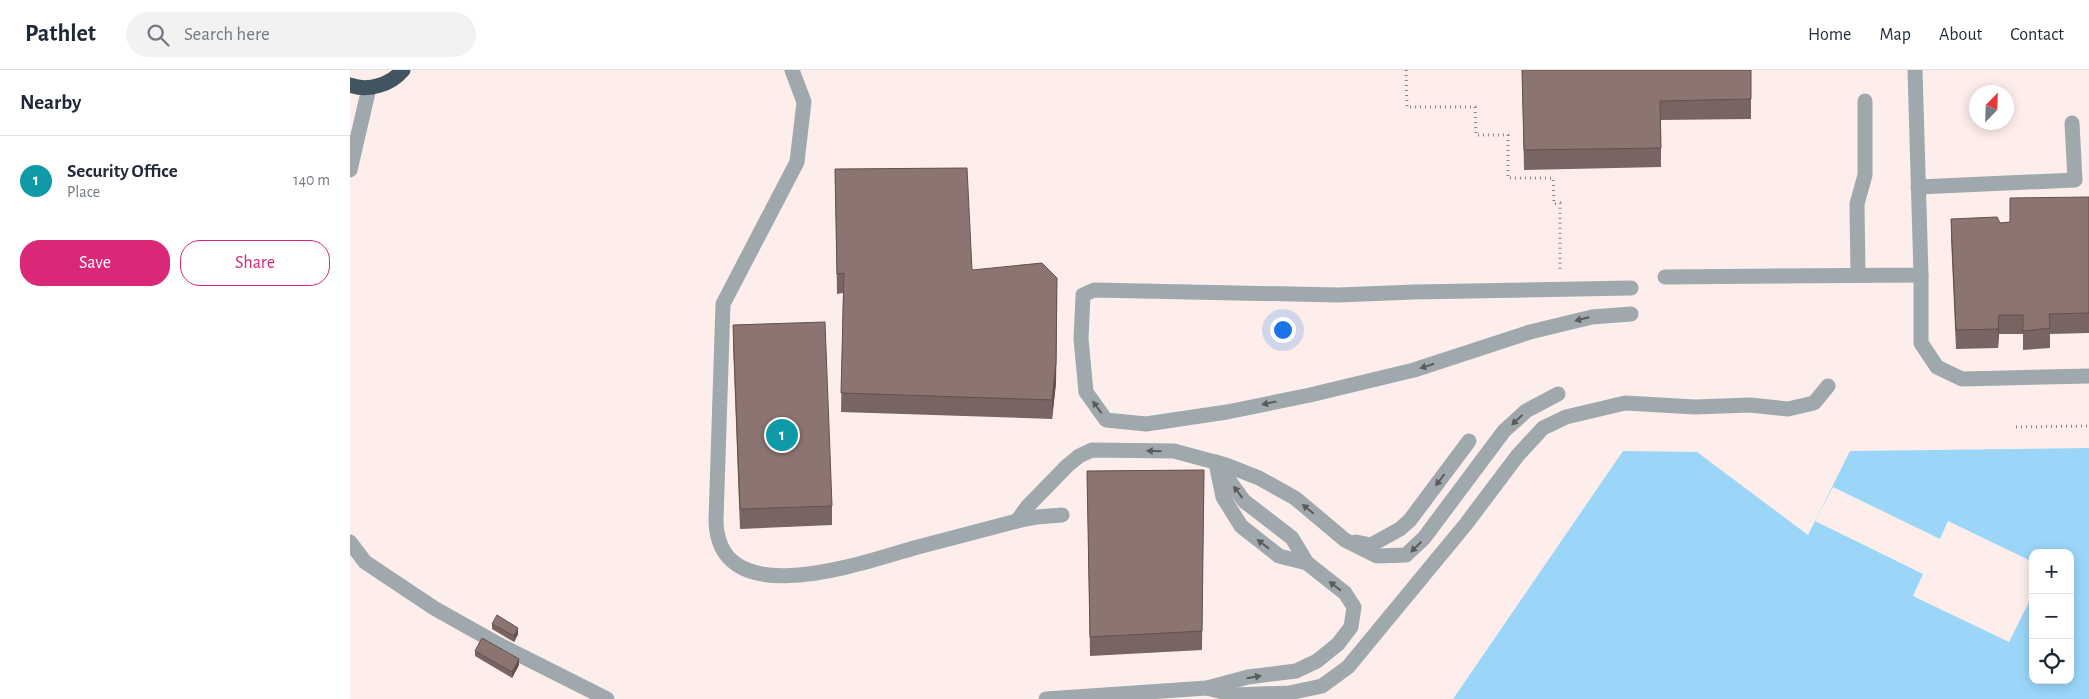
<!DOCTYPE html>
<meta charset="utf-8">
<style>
body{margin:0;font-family:"Alegreya Sans",sans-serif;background:#f2f2f3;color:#1f2937}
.controls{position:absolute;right:15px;bottom:15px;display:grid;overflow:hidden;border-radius:10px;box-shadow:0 2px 12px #0003}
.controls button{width:45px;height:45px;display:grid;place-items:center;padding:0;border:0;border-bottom:1px solid #e0e1e3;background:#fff;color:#1f2937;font:25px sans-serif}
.compass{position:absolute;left:1619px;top:15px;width:45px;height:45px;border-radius:50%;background:#fff;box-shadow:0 2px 12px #0003;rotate:23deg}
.you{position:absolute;left:932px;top:259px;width:18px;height:18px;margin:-12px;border:4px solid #fff;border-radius:50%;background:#1a73e8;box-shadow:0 0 0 8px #1a73e833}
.badge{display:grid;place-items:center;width:32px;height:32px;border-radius:50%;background:#db2777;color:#fff;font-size:16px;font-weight:700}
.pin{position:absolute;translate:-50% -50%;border:2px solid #fff;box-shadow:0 1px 5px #0006}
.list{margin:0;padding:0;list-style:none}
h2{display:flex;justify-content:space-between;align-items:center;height:65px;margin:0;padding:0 20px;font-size:21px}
h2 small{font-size:16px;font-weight:400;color:#747a83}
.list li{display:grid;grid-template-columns:32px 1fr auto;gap:15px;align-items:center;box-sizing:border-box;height:90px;padding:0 20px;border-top:1px solid #e0e1e3}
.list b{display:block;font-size:19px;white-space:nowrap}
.list p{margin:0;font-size:16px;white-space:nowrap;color:#747a83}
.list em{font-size:16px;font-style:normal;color:#747a83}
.actions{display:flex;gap:10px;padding:15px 20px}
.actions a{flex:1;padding:11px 0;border:1px solid #db2777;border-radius:20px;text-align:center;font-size:18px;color:#db2777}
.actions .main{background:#db2777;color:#fff}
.icon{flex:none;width:28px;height:28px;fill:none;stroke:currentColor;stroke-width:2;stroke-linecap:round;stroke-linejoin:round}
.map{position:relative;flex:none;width:1739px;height:629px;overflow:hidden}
header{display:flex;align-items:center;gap:30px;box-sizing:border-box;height:70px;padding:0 25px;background:#fff;border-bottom:1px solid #e0e1e3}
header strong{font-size:24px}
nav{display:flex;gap:28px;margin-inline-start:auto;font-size:18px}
.search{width:350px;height:45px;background:#f2f2f3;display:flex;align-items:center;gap:12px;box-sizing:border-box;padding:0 18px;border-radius:28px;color:#747a83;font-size:19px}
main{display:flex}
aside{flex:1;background:#fff}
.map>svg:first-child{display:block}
.water{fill:#9bd6f9;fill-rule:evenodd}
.pier{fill:#feeeeb}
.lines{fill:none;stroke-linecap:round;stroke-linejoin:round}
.path{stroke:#8e827f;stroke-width:3;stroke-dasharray:1 4;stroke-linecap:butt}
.minor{stroke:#9ea8ad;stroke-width:15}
.highway{stroke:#415460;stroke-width:15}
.wall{fill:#786461}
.shaded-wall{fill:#62514f}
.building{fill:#8c7471;stroke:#62514f}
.oneway{fill:#5b5a5c}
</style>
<header>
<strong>Pathlet</strong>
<div class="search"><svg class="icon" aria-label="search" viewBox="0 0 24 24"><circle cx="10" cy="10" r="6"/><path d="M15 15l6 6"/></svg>Search here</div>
<nav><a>Home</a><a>Map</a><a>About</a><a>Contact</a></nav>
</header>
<main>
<aside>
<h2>Nearby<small></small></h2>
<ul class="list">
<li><span class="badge" style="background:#0f9aa8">1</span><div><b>Security Office</b><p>Place</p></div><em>140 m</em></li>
</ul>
<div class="actions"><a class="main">Save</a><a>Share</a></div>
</aside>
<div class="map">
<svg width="1739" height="629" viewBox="0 0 1739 629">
<rect width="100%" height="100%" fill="#feeeeb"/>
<path class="water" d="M1739 378V629H1103L1273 381 1347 382 1458 465 1500 381ZM1683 483H1720V610H1683Z"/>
<path class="pier" d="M1483 417 1590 469 1598 451 1683 492V524L1659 572 1563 526 1573 504 1465 451Z"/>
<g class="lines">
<g class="path">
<path d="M1056 0 1057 37H1125L1126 65H1158V108H1203L1204 134 1210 133V200"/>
<path d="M1666 357 1739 356"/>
</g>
<g class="minor">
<path d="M442 0 454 32 447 92 373 234 366 450C367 545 512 493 564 478 598 469 632 460 667 451L687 447 712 445"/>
<path d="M0 100 19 18"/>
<path d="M1568 117 1725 110 1722 53"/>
<path d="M1508 205 1507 134 1515 105V31"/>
<path d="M1571 205V273L1587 297 1612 309 1739 306"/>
<path d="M1315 207 1571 205 1565 0"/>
<path d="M1281 244 1242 247 1180 262 1064 300 960 325 877 342 796 354 756 350 736 322 731 269 733 225 744 220 988 225 1064 222 1281 218"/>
<path d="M867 398 873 427 891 456 929 486 957 493"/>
<path d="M667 451 677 437 717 396 729 386 742 380 824 381 876 395 909 408 945 428 995 470 1027 486 1056 485 1074 468 1154 361 1176 341 1208 324"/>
<path d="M0 472 15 492 84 538 148 574 257 629"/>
<path d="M1006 472 1021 475 1050 459 1060 450 1119 371"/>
<path d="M857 618 885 625 939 623 972 616 998 597 1116 454 1168 385 1193 358 1216 347 1275 333 1345 337 1400 335 1438 339 1464 333 1478 316"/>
<path d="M696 629 857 618 898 607 946 601 967 591 988 574 1001 557 1004 537 995 523 957 493 942 468 894 431 866 392"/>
</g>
<path class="highway" d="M0 15C19 22 41 14 53 0"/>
</g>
<g class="wall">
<path d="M1172 0H1401V49L1311 50V97L1174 100Z"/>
<path d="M485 99 622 200 707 228 706 313 702 349 491 342 493 223 487 224Z"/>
<path d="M1739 127V263L1700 264V278L1673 280V264H1649L1648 278 1606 279 1601 168V149L1650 153 1660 152Z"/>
<path d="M383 255 482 436V455L390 459 383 274Z"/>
<path d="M854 400 852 580 740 586 737 401Z"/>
<path d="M142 554 168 564 164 572 142 559Z"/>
<path d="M125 581 169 595 162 608 125 586Z"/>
</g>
<g class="shaded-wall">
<path d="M707 208 706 313 702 349V330Z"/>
<path d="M1649 245V264L1648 278V259Z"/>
<path d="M168 558V564L164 572V566Z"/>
<path d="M169 589V595L162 608V602Z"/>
</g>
<g class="building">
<path d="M1172 0H1401V29L1310 31 1311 78 1174 80Z"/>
<path d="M617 98 622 200 692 193 707 208 706 293 702 330 491 323 494 203 487 204 485 99Z"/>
<path d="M1739 127V243L1699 244 1700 258 1673 261V245H1649L1648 259 1606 260 1601 149 1647 147 1650 153 1660 152V128Z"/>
<path d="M475 252 482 436 390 439 383 255Z"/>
<path d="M854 400 852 561 740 567 737 401Z"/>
<path d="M147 545 168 558 164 566 142 554Z"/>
<path d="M132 568 169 589 162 602 125 581Z"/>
</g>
<defs><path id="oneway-solid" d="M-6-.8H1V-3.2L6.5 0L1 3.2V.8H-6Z" transform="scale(1.25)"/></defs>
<g class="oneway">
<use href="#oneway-solid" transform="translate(1232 249) rotate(166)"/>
<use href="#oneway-solid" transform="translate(1077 296) rotate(163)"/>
<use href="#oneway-solid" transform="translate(919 333) rotate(168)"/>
<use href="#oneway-solid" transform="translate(747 337) rotate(-126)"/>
<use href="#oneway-solid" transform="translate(1167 350) rotate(137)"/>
<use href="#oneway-solid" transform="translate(804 381) rotate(-179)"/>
<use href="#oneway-solid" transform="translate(1090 410) rotate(127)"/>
<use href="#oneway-solid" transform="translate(888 422) rotate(-126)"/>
<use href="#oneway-solid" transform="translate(958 439) rotate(-140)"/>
<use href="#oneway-solid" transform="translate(913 474) rotate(-142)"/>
<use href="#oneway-solid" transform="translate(1066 477) rotate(136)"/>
<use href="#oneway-solid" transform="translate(985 516) rotate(-142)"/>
<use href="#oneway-solid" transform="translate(904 607) rotate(-9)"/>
</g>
</svg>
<div class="controls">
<button>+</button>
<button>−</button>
<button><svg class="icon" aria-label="locate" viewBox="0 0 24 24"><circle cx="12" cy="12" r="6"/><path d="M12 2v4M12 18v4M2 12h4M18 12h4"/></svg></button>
</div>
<svg class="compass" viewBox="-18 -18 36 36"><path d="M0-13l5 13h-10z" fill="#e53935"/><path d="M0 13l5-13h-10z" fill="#747a83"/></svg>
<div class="you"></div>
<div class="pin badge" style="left:432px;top:365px;background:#0f9aa8">1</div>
</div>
</main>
